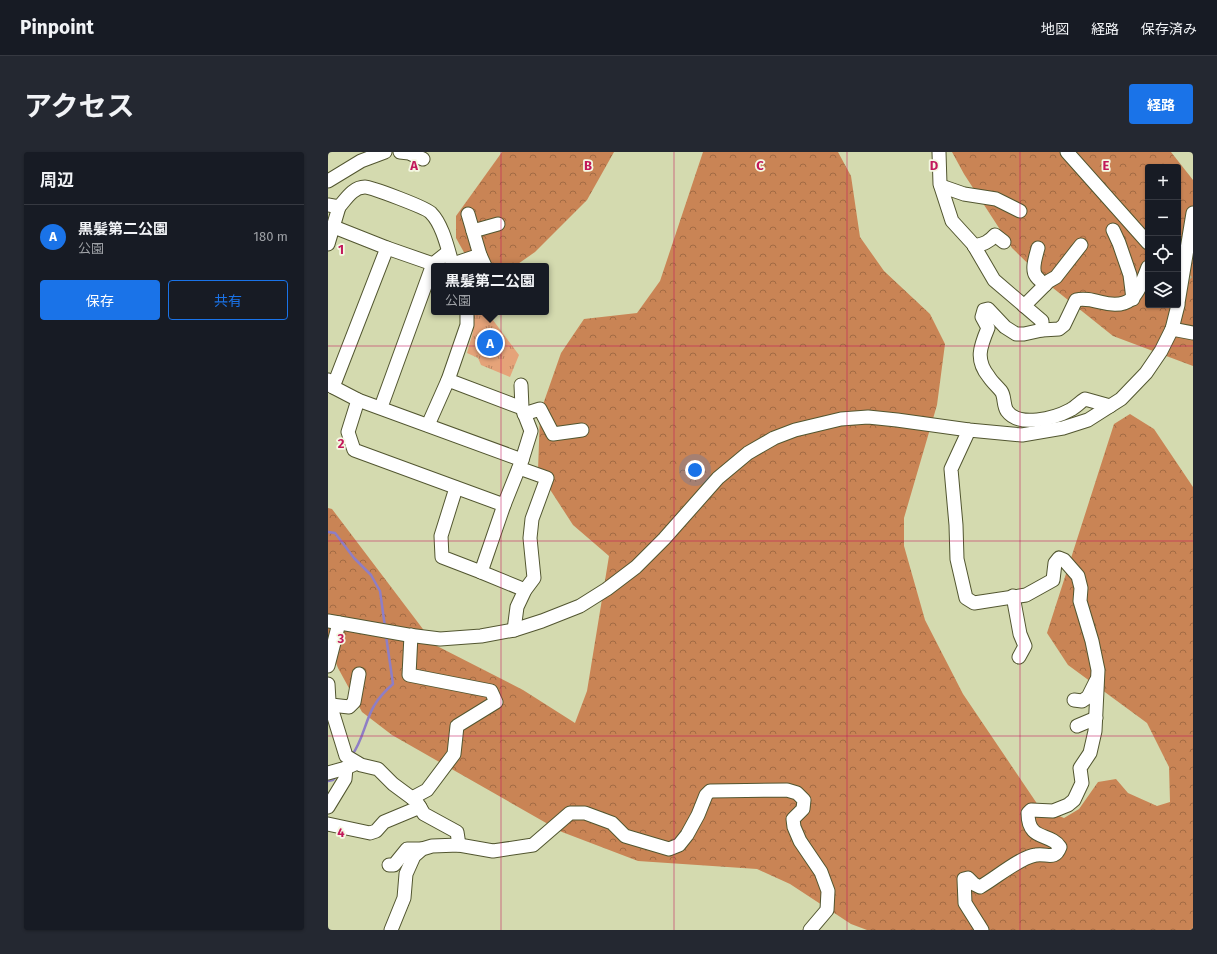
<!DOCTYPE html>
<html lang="ja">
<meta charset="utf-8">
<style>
body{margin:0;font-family:"Fira Sans","Noto Sans JP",sans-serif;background:#242831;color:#f1f3f6}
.controls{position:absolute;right:12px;top:12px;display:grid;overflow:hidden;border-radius:4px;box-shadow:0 1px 3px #0004}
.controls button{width:36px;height:36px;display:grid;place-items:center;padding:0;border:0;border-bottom:1px solid #363941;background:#171b24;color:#f1f3f6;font:20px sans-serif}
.you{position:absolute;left:367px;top:318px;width:14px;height:14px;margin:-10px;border:3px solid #fff;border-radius:50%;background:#1a73e8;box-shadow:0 0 0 6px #1a73e833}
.badge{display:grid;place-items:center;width:26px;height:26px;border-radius:50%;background:#1a73e8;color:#fff;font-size:13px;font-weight:700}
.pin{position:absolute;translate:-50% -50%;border:2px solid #fff;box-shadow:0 1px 4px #0006}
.popup{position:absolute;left:103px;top:111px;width:118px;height:52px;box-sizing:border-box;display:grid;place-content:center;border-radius:4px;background:#171b24;filter:drop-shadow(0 1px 3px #0005);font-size:13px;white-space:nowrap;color:#9ea1a6}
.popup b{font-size:15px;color:#f1f3f6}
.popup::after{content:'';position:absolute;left:50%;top:100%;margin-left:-8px;border:8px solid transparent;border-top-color:#171b24}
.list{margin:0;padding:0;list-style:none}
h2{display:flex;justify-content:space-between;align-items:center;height:52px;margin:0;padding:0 16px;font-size:17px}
h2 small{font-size:13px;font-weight:400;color:#9ea1a6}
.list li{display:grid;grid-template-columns:26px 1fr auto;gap:12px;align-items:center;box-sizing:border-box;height:64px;padding:0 16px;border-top:1px solid #363941}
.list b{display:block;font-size:15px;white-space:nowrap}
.list p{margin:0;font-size:13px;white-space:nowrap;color:#9ea1a6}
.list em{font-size:13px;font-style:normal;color:#9ea1a6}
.actions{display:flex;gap:8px;padding:12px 16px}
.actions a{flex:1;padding:9px 0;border:1px solid #1a73e8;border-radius:4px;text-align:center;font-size:14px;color:#1a73e8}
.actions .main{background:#1a73e8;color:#fff}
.icon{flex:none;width:22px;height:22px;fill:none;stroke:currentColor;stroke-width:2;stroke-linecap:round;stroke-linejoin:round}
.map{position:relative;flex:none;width:865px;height:778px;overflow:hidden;border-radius:4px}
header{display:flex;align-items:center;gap:24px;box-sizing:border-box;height:56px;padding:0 20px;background:#171b24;border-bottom:1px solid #363941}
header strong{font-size:19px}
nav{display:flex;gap:22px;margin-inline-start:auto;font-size:14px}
.intro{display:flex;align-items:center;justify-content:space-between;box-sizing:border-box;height:96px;padding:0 24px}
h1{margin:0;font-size:28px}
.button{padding:10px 18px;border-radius:4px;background:#1a73e8;color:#fff;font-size:14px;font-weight:700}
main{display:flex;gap:24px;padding:0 24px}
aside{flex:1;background:#171b24;border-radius:4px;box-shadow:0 1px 3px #0004}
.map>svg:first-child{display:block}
.forest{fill:url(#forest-crowns);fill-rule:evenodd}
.park{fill:url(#park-tufts)}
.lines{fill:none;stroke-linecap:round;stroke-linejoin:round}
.stream{stroke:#8e7ec5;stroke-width:2.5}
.minor-tunnel{stroke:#aeb38e;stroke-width:13;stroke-dasharray:13 6;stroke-linecap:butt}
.minor-casing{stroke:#525630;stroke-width:15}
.minor{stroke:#fff;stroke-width:13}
.grid{fill:none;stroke:#c2185b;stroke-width:1;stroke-opacity:0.55}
.grid-label{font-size:13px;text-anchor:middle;font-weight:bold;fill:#c2185b;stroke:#f5f8e3;stroke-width:3.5;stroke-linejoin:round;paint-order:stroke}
</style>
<header>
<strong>Pinpoint</strong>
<nav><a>地図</a><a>経路</a><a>保存済み</a></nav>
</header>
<div class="intro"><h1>アクセス</h1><a class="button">経路</a></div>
<main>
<aside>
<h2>周辺<small></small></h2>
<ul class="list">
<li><span class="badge">A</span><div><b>黒髪第二公園</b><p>公園</p></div><em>180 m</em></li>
</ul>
<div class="actions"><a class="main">保存</a><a>共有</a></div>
</aside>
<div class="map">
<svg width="865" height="778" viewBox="0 0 865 778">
<defs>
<pattern id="forest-crowns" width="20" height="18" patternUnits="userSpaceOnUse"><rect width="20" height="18" fill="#c98455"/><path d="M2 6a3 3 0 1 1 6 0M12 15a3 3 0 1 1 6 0" fill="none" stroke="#a26b44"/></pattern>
<pattern id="park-tufts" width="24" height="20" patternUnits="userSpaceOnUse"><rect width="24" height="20" fill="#e5a379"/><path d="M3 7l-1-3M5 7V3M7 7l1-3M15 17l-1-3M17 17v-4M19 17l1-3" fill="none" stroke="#b98461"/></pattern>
</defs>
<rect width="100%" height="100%" fill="#d4daaf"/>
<g class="forest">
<path d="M174 0H286L259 48 207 100 187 114H146L138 104 128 86V64Z"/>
<path d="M375 0H510L523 24 532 85 556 119 602 162 617 192 609 253 576 366V394L597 468 635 542 712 656 736 666 751 657 770 630 788 627 800 641 829 654 842 650 841 615 819 571 740 513 719 481 786 272 802 262 826 277 865 335V778H539L523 772 462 732 429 717 310 709 234 680 64 583 34 560 10 516 0 491V356L4 357 107 493 195 538 247 571 259 539 281 404 245 373 210 319 212 261 233 201 256 167 309 161 332 129Z"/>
<path d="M624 0H843L865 28V214L785 184 725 136 684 96 636 22ZM820 15H850V153H820Z"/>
</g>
<path class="park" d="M153 160H159L191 203 182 225 153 213 150 206 139 201 145 180V163Z"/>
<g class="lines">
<g class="stream">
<path d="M0 380 7 381 26 406 43 423 52 439 57 475"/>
<path d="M24 603C35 588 37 569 46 554 51 545 57 539 65 532L58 484"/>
<path d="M0 629 5 628 8 624"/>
</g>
<path class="minor-tunnel" d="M850 121 862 132"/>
<defs>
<g id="minor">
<path d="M72 0 81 1 95 7"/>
<path d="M611 0 612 32 624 69 645 92 666 128 714 169V178"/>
<path d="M739 0 820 91"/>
<path d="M0 29 33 9 57 0"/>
<path d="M613 34 636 42 668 47 692 59"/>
<path d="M0 53 11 55C18 47 25 35 37 35 43 35 99 56 103 61 115 73 120 98 125 114"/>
<path d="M785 78 791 91 802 123 805 147"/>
<path d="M145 79 170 72"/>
<path d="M0 92 11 55"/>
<path d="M646 94C656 92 661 90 667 83L676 90"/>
<path d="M59 96 105 112"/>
<path d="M710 96C708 104 703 117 708 124 710 127 714 130 717 133"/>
<path d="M152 103 157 114"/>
<path d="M125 112 152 103 140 62"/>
<path d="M850 151 865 61"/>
<path d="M696 154 721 129 728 125 753 93"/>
<path d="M844 177 865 181"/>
<path d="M0 228 5 235 30 248 194 308"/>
<path d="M120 228 194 256 203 279 194 308 176 353 153 420 114 405 113 384 128 336"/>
<path d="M193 233 194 256"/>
<path d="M5 235 59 96 6 75"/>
<path d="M30 248 20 280 26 298 176 353"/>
<path d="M782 254 757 247C752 250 748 255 742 258 727 266 691 276 679 259 675 253 677 244 673 239 669 234 664 230 661 225 647 208 652 195 660 176L654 165 656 158 660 157 677 175 688 182H696L714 178 731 177 736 173 748 148C756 146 764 148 772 150 805 159 810 141 820 115"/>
<path d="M53 255 105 112 120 100"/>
<path d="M196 262 212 257 225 282 254 278"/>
<path d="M100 273 120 228 139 173V160"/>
<path d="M641 278 623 317 628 373 629 407 638 446 646 451 698 443 725 428 727 411 731 406 736 408 750 424 753 436 752 449 764 489 770 518 767 579 762 601 752 616 754 631 746 648 740 653 725 659 703 658 700 661C700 690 722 680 732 695 727 709 719 701 708 703 692 705 668 726 652 735L646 732 640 726 636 727 637 751 654 778"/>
<path d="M153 420 197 438"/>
<path d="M685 444 692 482 697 494 691 505"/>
<path d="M0 469 80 483 112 487 153 484 186 478 214 469 252 454 279 437 308 415 336 387 390 326 420 301 446 286 467 278 513 267 540 265 569 268 641 278 694 283 735 276 760 268 793 247 818 221 833 199 844 177 850 153"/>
<path d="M186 478 189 455 197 438 206 426 202 386 204 367 219 326 191 316"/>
<path d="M83 483 81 523 163 539 168 550 129 574 126 602 99 638 84 646"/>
<path d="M0 514 11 471"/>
<path d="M0 532 1 549 18 604 33 613 50 617 65 632 88 649 96 662 129 680 131 693"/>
<path d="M746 548 754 549 760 545 768 529"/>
<path d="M3 553 21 555 26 550 31 522"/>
<path d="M749 574 768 566"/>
<path d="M0 621 18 616"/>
<path d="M0 655 17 627 18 616 29 611"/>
<path d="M0 672 42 681 48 679 56 670 92 655"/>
<path d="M61 713H66L79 697H94"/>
<path d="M63 778 76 746 78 722 86 704 94 697 104 694 131 693 165 699 205 693 242 661H257L284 671 297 684 341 697 351 693 359 683 370 663 378 643 382 639 459 638 469 641 476 648 475 657 465 667 466 675 472 689 493 720 500 739 499 758 482 778"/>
</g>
</defs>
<use href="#minor" class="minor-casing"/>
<use href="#minor" class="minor"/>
</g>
<path class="grid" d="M173 0V778M346 0V778M519 0V778M692 0V778M0 194H865M0 389H865M0 584H865"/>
<g class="grid-label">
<text x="86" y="18">A</text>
<text x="260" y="18">B</text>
<text x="432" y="18">C</text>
<text x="606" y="18">D</text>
<text x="778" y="18">E</text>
<text x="13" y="102">1</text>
<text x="13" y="296">2</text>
<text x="13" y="491">3</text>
<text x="13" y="685">4</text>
</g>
</svg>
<div class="controls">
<button>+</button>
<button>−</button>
<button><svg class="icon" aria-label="locate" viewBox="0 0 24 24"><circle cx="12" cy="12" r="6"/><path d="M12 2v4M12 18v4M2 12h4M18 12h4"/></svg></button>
<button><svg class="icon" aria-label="layers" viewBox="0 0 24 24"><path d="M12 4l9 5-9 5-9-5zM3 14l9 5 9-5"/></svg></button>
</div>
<div class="you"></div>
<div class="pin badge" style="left:162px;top:191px">A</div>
<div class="popup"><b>黒髪第二公園</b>公園</div>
</div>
</main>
